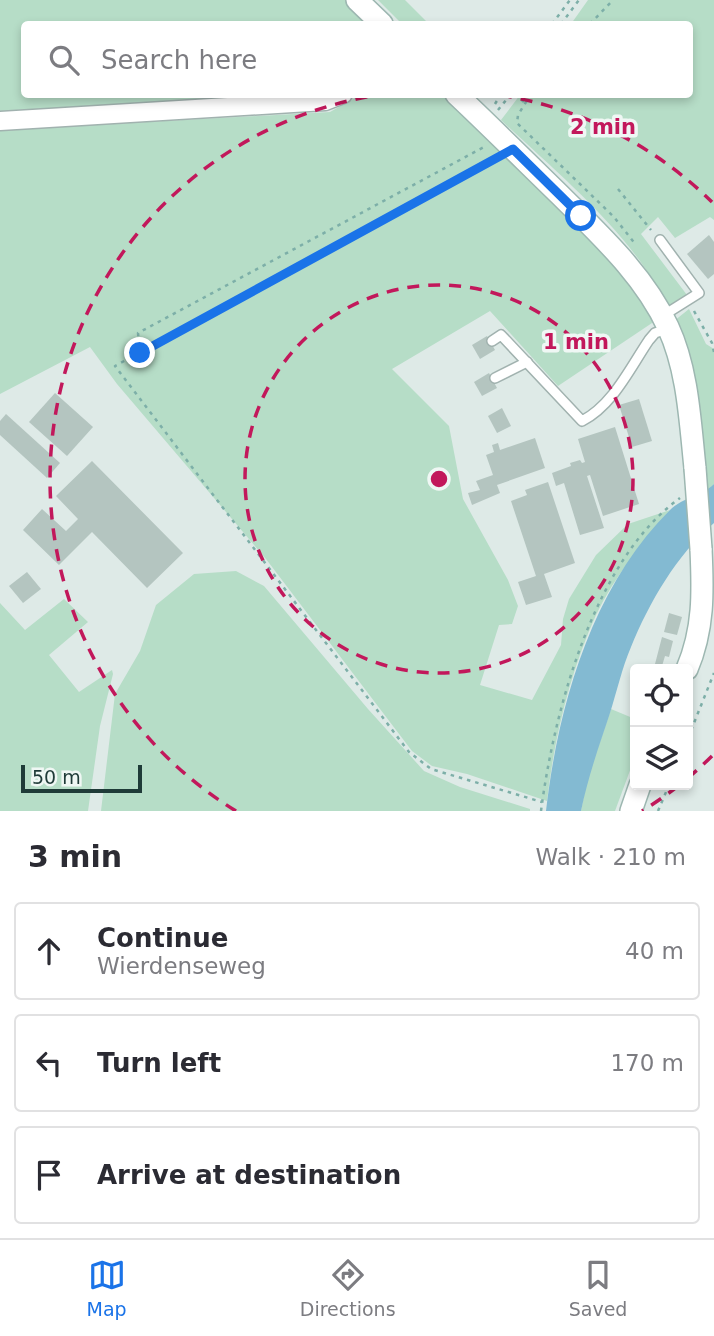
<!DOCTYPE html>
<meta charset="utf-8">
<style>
body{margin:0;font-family:"DejaVu Sans",sans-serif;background:#f2f2f3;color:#2b2b33}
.controls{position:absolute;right:21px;bottom:21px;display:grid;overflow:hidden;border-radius:7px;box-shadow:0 4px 10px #0003}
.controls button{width:63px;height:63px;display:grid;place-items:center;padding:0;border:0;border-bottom:2px solid #e1e1e2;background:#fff;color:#2b2b33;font:35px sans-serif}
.scale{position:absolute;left:21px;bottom:18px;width:121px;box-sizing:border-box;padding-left:7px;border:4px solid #1f3b38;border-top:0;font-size:19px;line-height:24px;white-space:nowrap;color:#1f3b38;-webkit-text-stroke:5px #eff7f4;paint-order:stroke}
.stop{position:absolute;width:21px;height:21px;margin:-16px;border:5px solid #1a73e8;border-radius:50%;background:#fff}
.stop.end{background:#1a73e8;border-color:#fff;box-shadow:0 2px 7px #0008}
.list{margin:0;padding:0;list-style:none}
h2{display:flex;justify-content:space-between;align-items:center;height:91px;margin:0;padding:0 28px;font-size:30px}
h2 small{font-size:23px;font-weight:400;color:#7c7c81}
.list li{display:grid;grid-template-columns:46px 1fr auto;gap:21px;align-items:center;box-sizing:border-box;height:98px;margin:0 14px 14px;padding:0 14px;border:2px solid #e1e1e2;border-radius:7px}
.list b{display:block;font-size:26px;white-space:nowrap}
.list p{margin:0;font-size:23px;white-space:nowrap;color:#7c7c81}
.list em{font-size:23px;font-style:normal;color:#7c7c81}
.icon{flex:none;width:38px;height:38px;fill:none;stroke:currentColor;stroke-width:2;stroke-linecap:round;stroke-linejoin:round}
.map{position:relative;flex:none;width:714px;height:811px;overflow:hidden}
.search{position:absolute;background:#fff;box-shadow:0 4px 10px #0003;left:21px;right:21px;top:21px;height:77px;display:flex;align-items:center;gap:18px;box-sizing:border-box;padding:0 24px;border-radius:7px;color:#7c7c81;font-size:26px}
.sheet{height:427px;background:#fff}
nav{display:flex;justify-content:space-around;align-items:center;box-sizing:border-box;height:98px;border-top:2px solid #e1e1e2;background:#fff;font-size:19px;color:#7c7c81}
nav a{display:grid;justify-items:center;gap:4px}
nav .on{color:#1a73e8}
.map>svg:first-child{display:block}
.green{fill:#b6ddc7}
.water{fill:#83bad2}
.building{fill:#b4c5c0}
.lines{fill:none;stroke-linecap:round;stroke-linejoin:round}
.lane-casing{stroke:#a1b2af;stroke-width:12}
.street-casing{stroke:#a1b2af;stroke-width:21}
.secondary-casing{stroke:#9db7b1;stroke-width:24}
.path{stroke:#7dafa8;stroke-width:2.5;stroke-dasharray:3.5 5;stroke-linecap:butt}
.lane{stroke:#fff;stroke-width:9}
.street{stroke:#fff;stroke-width:18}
.secondary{stroke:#fff;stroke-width:21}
.secondary-bridge-casing{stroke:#9db7b1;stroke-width:24;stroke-linecap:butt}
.secondary-bridge{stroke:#fff;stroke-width:21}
.route{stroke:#1a73e8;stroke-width:9}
.ring{fill:none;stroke:#c2185b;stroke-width:3.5;stroke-dasharray:12 9}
.centre{fill:#c2185b;stroke:#eff7f4;stroke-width:3.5}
.ring-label{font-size:21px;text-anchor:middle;font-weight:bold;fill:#c2185b;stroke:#eff7f4;stroke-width:7;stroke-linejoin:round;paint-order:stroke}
</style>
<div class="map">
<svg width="714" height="811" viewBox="0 0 714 811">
<rect width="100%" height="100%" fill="#deeae7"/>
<g class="green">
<path d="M0 0H346L369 24H24V94L301 95 0 114Z"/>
<path d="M378 0H405L429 24H402Z"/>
<path d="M588 0H714V220L710 217 675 238 658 217 641 234 687 295 668 308C636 237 557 173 501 120L520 95 690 94V24H571Z"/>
<path d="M360 95H442C513 167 603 233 655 321L558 386 490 311 392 369 449 426 463 499 508 580 518 606 512 624 499 625 480 685 532 700 561 645 563 619 569 599 596 555 628 524 670 510C643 542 614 577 596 615 570 672 554 739 547 801L467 774 432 766 412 751 266 559 117 384 90 347 0 394V130L330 112Z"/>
<path d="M689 309 706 344 714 349V484L705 493 698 399 674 321Z"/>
<path d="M236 571 264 586 368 709 424 771 460 787 530 809V811H101L115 694 140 651 156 605 194 574Z"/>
<path d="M64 599 88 622 49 655 79 692 112 670 113 674 100 726 88 811H0V603L25 630Z"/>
<path d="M611 709 635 719V757L615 811H581L587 780Z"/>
</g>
<path class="water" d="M714 484V523C677 554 649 603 631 647 622 668 617 691 610 713 599 746 588 777 581 811H546C558 706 592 587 670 510 683 497 701 497 714 484Z"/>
<g class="building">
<path d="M709 235 714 242V274L708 279 687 254Z"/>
<path d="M487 336 495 350 480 359 472 345Z"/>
<path d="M489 373 497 388 482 396 474 382Z"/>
<path d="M55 393 93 427 67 456 29 422Z"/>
<path d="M639 399 652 441 632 447 619 405Z"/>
<path d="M502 408 511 426 497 433 488 416Z"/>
<path d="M6 414 60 463 47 478 0 435V421Z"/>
<path d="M615 427 639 504 603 516 590 475 587 476 604 528 580 535 564 483 556 486 552 473 571 466 570 463 580 460 582 463 585 462 578 439Z"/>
<path d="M535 438 545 468 497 485 500 493 472 505 468 493 480 490 476 481 493 475 486 455 494 452 492 445 498 443 500 450Z"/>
<path d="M92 461 183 553 147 588 92 532 59 565 23 530 42 509 66 531 78 519 56 496Z"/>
<path d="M548 482 575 563 544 574 552 597 526 605 518 582 536 576 511 501 527 495 525 490Z"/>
<path d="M27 572 41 589 23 603 9 586Z"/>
<path d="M669 613 682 617 677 635 664 632Z"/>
<path d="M662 637 673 641 669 657 665 656 662 666 655 664Z"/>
</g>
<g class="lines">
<defs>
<g id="lane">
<path d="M660 240 699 293 664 315"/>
<path d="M492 341 501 335 582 421C613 405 630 368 649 340L655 333 667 329"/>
<path d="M495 378 527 362"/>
</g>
<path id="street" d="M0 121 325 101 343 94"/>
<g id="secondary">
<path d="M357 0 382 24"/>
<path d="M456 94C491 127 525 161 560 195 600 235 644 275 668 327 688 370 690 421 695 468"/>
<path d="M687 669C704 629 703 592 701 549"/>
<path d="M631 811 640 785"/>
</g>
</defs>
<use href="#lane" class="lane-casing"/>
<use href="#street" class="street-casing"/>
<use href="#secondary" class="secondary-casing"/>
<g class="path">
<path d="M552 24 570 0"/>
<path d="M561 24 579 0"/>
<path d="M590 24 613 0"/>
<path d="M515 94 525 103"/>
<path d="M531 94 518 115 517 123 614 217 636 245"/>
<path d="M495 104 501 94"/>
<path d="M498 110 511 94"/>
<path d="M497 157 115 366 409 752 431 769 542 802"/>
<path d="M618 189 651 230"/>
<path d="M694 311 712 343 714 352"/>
<path d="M140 353 138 333 484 147"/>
<path d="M688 738 714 673"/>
<path d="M541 811C554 711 594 560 680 498"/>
<path d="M658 811 669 785"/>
</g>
<use href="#lane" class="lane"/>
<use href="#street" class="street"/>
<use href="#secondary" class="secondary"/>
<defs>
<path id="secondary-bridge" d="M695 468 701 549"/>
</defs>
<use href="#secondary-bridge" class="secondary-bridge-casing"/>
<use href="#secondary-bridge" class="secondary-bridge"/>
</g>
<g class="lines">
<path class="route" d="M140 353 513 149 581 216"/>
</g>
<g class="ring">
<circle cx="439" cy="479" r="194"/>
<path d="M712 756A389 389 0 0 1 689 777M678 786A389 389 0 0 1 642 811M236 811A389 389 0 0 1 378 95M500 95A389 389 0 0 1 712 202"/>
</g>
<circle cx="439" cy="479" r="10" class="centre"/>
<g class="ring-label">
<text x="603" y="134">2 min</text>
<text x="576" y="349">1 min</text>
</g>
</svg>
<div class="controls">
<button><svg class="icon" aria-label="locate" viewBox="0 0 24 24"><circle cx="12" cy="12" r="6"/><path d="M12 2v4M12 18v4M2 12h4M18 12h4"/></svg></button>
<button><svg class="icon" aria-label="layers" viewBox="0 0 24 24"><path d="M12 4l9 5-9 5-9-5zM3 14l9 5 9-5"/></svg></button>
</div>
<div class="scale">50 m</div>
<div class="stop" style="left:581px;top:216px"></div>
<div class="stop end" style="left:140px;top:353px"></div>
<div class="search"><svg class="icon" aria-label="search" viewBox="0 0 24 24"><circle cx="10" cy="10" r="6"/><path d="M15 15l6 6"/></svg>Search here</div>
</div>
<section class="sheet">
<h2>3 min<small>Walk · 210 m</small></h2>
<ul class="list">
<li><svg class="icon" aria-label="ahead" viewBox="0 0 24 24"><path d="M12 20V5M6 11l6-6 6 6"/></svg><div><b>Continue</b><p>Wierdenseweg</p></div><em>40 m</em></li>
<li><svg class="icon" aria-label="left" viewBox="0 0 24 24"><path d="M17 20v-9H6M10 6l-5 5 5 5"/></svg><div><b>Turn left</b></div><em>170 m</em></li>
<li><svg class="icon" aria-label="arrive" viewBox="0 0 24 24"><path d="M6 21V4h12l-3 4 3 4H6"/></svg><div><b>Arrive at destination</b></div></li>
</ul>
</section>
<nav>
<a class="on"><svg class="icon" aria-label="map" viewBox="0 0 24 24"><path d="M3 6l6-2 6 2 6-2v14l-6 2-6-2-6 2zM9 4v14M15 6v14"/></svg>Map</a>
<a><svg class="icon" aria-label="directions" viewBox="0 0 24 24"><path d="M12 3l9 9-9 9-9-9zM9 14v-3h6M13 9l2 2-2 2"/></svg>Directions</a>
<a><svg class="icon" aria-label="saved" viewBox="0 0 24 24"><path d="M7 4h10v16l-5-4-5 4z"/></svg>Saved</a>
</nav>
